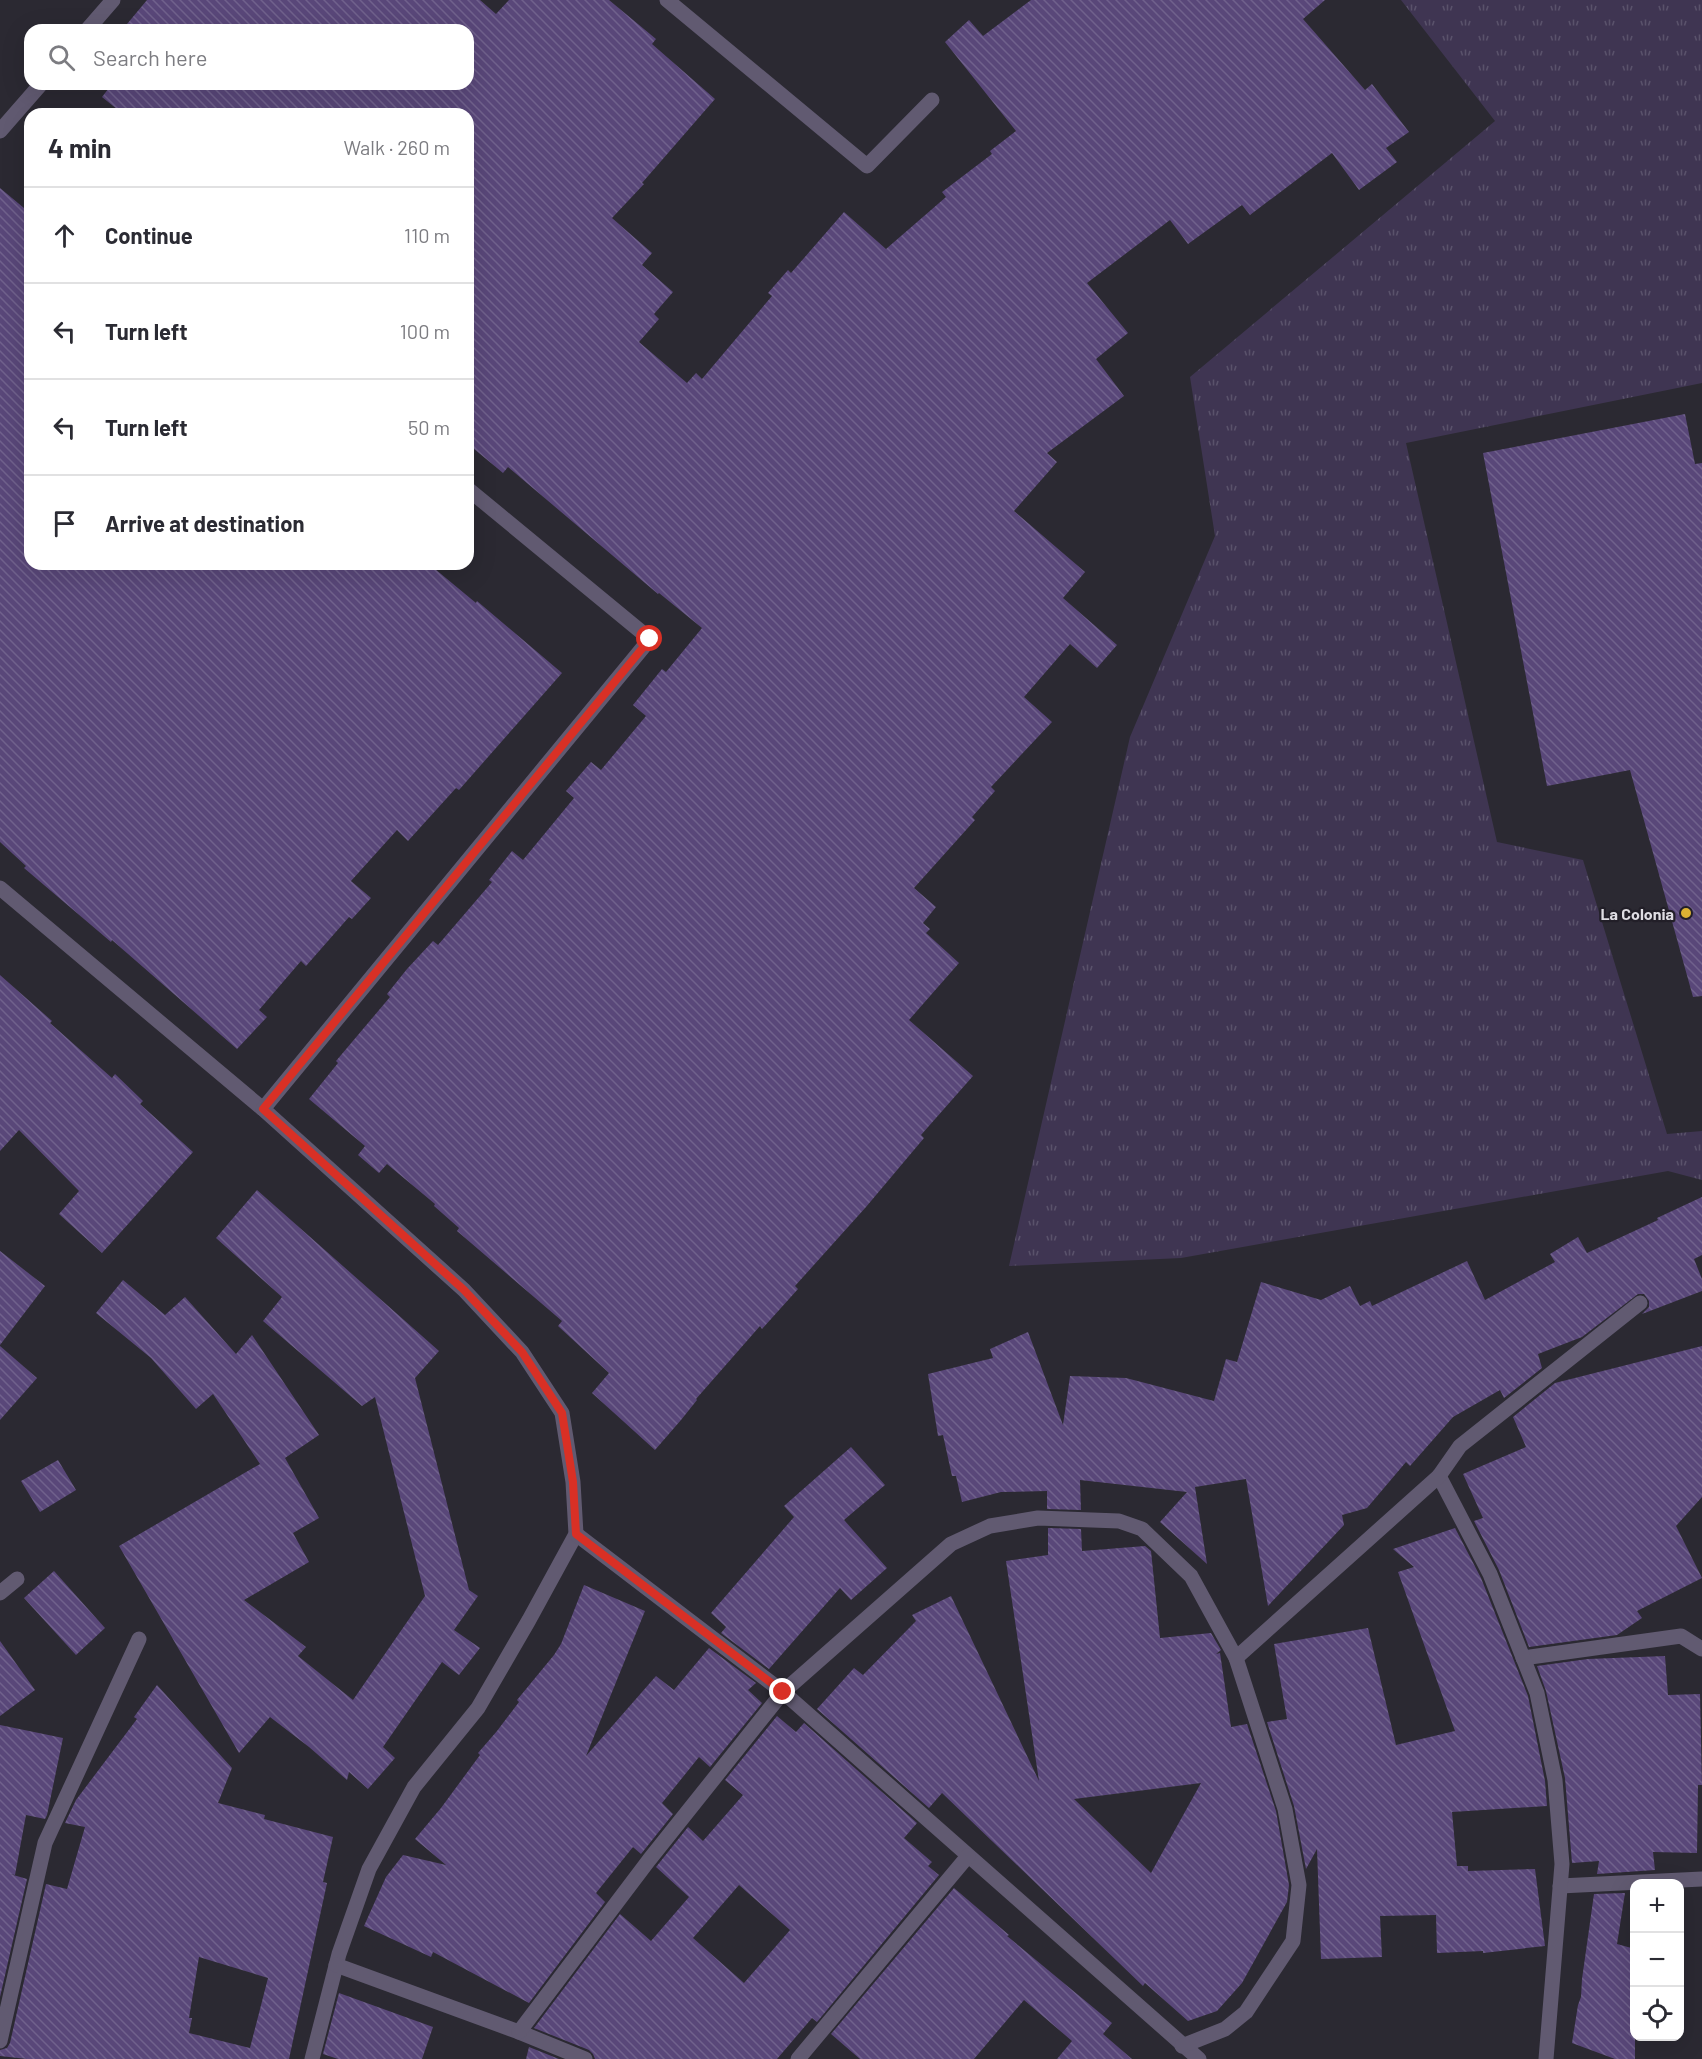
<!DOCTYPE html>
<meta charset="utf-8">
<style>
body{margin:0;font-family:Barlow,sans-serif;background:#f7f7f7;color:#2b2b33}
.controls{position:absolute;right:18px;bottom:18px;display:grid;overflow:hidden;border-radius:12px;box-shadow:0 6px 24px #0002}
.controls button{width:54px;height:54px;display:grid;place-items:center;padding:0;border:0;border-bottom:2px solid #e1e1e2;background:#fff;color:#2b2b33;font:30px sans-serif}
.stop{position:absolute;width:18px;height:18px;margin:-14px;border:4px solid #d93025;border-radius:50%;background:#fff}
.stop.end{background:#d93025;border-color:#fff;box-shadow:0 2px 6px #0008}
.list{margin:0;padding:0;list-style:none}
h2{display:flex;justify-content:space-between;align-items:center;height:78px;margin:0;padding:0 24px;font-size:26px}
h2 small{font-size:20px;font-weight:400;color:#7c7c81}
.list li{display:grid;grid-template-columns:39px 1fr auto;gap:18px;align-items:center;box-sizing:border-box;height:96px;padding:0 24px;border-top:2px solid #e1e1e2}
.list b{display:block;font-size:22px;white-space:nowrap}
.list em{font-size:20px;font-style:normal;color:#7c7c81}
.icon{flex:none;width:33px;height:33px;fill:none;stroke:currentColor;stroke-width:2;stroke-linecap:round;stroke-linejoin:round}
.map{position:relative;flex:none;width:1702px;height:2059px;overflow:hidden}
.search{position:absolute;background:#fff;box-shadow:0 6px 24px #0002;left:24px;top:24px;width:450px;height:66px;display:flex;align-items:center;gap:15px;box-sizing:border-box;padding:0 21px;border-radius:18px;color:#7c7c81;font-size:22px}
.panel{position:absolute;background:#fff;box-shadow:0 6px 24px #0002;left:24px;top:108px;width:450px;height:462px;border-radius:18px}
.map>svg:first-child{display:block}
.grass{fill:url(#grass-tufts)}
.building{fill:url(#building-back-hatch);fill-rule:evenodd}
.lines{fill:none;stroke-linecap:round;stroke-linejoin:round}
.service{stroke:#615a71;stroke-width:15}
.minor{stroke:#615a71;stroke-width:15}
.route{stroke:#d93025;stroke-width:8}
.poi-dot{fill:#dcb233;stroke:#221f28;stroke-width:2}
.labels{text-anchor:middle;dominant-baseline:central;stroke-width:4.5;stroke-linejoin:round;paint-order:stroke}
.poi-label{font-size:16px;font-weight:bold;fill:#dfdde3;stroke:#221f28;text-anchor:end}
</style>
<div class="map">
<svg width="1702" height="2059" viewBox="0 0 1702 2059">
<defs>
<pattern id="grass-tufts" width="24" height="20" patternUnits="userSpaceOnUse" patternTransform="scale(1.5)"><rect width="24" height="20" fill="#3f3552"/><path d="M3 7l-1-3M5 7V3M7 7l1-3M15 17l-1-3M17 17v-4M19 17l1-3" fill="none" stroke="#5a526b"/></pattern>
<pattern id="building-back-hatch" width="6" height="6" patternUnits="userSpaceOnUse" patternTransform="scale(1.5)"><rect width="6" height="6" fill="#594779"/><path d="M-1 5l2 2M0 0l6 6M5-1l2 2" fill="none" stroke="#70618c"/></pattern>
</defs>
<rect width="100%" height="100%" fill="#2b2932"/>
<path class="grass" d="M1401 0H1702V383L1406 443 1497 842 1583 860 1667 1134 1702 1131V1180L1668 1171 1181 1258 1009 1266 1130 737 1215 536 1190 377 1495 121Z"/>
<g class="building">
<path d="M147 0H480L496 14 509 0H609L656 39 652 44 715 99 642 183 644 184 612 218 652 253 642 265 673 292 654 314 659 319 639 342 687 383 696 373 702 379 772 296 768 293 788 270 791 273 844 212 886 249 946 197 942 192 992 154 990 151 1016 131 945 42 969 20 983 36 1031 0H1325L1303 19 1365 90 1372 84 1409 132 1386 148 1397 162 1359 190 1332 153 1250 215 1242 205 1188 244 1170 220 1087 283 1128 333 1096 359 1124 396 1047 453 1057 462 1014 511 1085 572 1063 598 1117 645 1097 668 1070 644 1024 697 1052 722 991 787 995 791 972 817 975 820 914 888 936 907 923 923 930 929 926 933 959 963 909 1020 973 1076 921 1135 924 1138 866 1207 795 1286 798 1289 762 1329 760 1326 696 1399 697 1400 681 1420 655 1450 592 1393 609 1373 558 1326 562 1321 457 1231 459 1228 434 1206 435 1204 387 1164 379 1173 358 1155 365 1146 309 1099 338 1063 336 1061 390 997 387 994 407 969 433 941 438 945 492 882 489 880 512 851 523 860 574 798 566 791 591 762 601 770 646 716 633 705 662 669 666 672 702 628 659 593 658 594 508 467 503 473 468 444V114H123L102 97 112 84H468V30H122Z"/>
<path d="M0 188 30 213V564H429L476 603 477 601 562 673 459 790 456 788 408 841 397 830 351 881 371 898 352 919 349 917 306 966 301 961 259 1010 267 1017 237 1049 112 940 111 942 24 868 26 866 0 842Z"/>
<path d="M1685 414 1695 464 1702 463V996L1693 997 1630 770 1547 786 1483 453Z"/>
<path d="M0 975 52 1021 50 1023 112 1078 115 1074 143 1101 140 1104 193 1152 102 1253 59 1214 79 1191 19 1130 0 1151Z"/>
<path d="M257 1190 439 1351 415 1378 469 1590 478 1596 454 1630 480 1648 459 1675 442 1662 383 1747 395 1758 368 1789 349 1772 347 1780 309 1747 270 1717 239 1753 119 1546 260 1464 213 1394 196 1409 151 1358 96 1313 123 1280 165 1315 185 1297 236 1354 252 1335 319 1435 285 1458 319 1518 293 1533 309 1562 244 1600 306 1647 298 1656 353 1700 425 1596 375 1397 362 1406 263 1321 282 1297 216 1238Z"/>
<path d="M1702 1197V1255L1694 1259 1702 1279V1291L1642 1314 1649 1307V1301L1644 1294H1638L1582 1337 1538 1354 1542 1368 1504 1398 1500 1390 1453 1417 1410 1466 1406 1462 1367 1508 1342 1515 1344 1525 1268 1606 1246 1479 1195 1487 1207 1564 1160 1522 1187 1492 1080 1480 1081 1510 1047 1509V1491L1001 1492 962 1502 956 1476H952L943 1435 938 1436 928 1374 993 1358 990 1349 1028 1332 1063 1425 1070 1376 1126 1378 1214 1401 1226 1359 1237 1362 1261 1282 1321 1300 1350 1286 1360 1306 1370 1301 1372 1306 1467 1261 1485 1300 1555 1262 1550 1254 1578 1237 1587 1253 1658 1220 1657 1218Z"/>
<path d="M0 1251 45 1286 0 1345Z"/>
<path d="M0 1346 37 1378 0 1420Z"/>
<path d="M1702 1346V1497L1676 1526 1702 1578 1637 1611 1642 1618 1617 1635 1529 1647 1499 1570 1474 1521 1483 1518 1463 1474 1526 1447 1513 1417 1555 1383Z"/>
<path d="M851 1447 885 1485 844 1520 887 1568 851 1600 840 1588 769 1669 721 1633 726 1627 711 1613 794 1517 784 1506Z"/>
<path d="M58 1460 76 1490 40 1512 21 1481Z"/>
<path d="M1048 1528 1081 1529 1082 1551 1145 1546 1151 1551 1160 1638 1211 1633 1221 1650 1216 1654 1220 1653 1231 1727 1247 1724 1276 1811 1289 1885 1287 1902 1242 1983 1217 2011 1188 2021 1145 1983 1143 1986 942 1793 929 1808 817 1709 854 1668 863 1675 916 1621 912 1615 951 1596 1039 1781 1006 1561 1048 1555ZM1201 1783 1151 1873 1074 1799Z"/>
<path d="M1455 1528 1481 1578 1528 1696 1545 1781 1547 1806 1452 1812 1457 1866H1468V1871L1535 1869 1545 1946 1483 1953V1951L1437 1953 1436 1915 1380 1916 1382 1957 1321 1959 1317 1849 1306 1869 1294 1806 1267 1722 1287 1719 1274 1644 1368 1628 1396 1745 1455 1731 1398 1572 1414 1567 1393 1549Z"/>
<path d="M54 1571 105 1628 76 1655 24 1598Z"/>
<path d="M584 1585 645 1611 586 1756 656 1676 674 1690 709 1648 756 1683 748 1690 762 1703 710 1767 699 1757 662 1803 673 1814 641 1854 633 1847 596 1893 605 1902 529 2003 433 1952 431 1957 364 1926 386 1877 403 1855 446 1865 415 1839 441 1808 480 1755 478 1753 497 1731 519 1702 517 1700 554 1655 561 1644Z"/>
<path d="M0 1641 35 1690 0 1716Z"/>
<path d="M1665 1656 1668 1695 1700 1694 1702 1785H1698L1697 1853 1653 1852 1655 1870 1597 1874 1599 1861 1572 1863 1565 1778 1546 1691 1537 1666 1588 1659Z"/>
<path d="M157 1685 232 1768 218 1803 265 1815 264 1819 333 1837 323 1882 327 1883 289 2059H27L0 2056V2050L7 2048 10 2043 46 1884 67 1889 85 1827 65 1823 76 1800 137 1719 134 1717ZM199 1957 268 1978 250 2048 189 2033 192 2018H189Z"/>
<path d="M777 1716 796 1732 804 1723 917 1823 904 1838 932 1862 928 1866 939 1875 817 2022 812 2018 777 2059H595L593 2054 589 2050 534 2028 620 1914 651 1941 689 1897 656 1867 688 1827 703 1841 743 1795 725 1780ZM739 1885 790 1930 744 1983 693 1938Z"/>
<path d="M0 1725 63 1738 47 1815 45 1819 26 1815 15 1875 10 1874 27 1879 0 1997Z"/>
<path d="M954 1888 1009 1935 1007 1936 1112 2023 1103 2034 1132 2059H1057L1072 2041 1024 2000 974 2059H860L831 2034Z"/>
<path d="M1625 1893 1617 1944 1635 1949V2059H1615L1572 2043 1578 2005 1581 1997 1582 1979 1594 1894Z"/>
<path d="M339 1993 433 2027 422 2059H338L323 2054Z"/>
<path d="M529 2047 559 2059H526Z"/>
</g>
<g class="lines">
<g class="service">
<path d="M1523 1658 1681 1636 1702 1649"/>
<path d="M1560 1886 1702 1879"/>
</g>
<g class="minor">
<path d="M667 0 867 166 932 100"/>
<path d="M87 30 113 0"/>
<path d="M0 131 41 84"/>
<path d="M0 888 263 1109 464 1290 522 1352 562 1413 573 1482 576 1534 529 1620 478 1708 414 1787 369 1869 339 1954 312 2059"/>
<path d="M263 1109 650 639 468 489"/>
<path d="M1439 1476 1490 1574 1537 1693 1555 1780 1562 1864 1546 2059"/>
<path d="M576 1534 783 1692 1199 2059"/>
<path d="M0 1593 17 1579"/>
<path d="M1236 1658 1439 1476 1460 1446 1640 1303"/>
<path d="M336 1965 519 2032 585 2059"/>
<path d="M519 2032 649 1860 783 1692 951 1544 990 1526 1038 1518 1119 1521 1142 1529 1191 1576 1236 1658 1285 1809 1299 1885 1293 1941 1246 2012 1225 2029 1182 2046"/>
<path d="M0 2041 45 1843 139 1639"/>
<path d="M798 2059 968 1856"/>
</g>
</g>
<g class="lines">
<path class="route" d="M650 639 263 1109 464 1290 522 1352 562 1413 573 1482 576 1534 783 1692"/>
</g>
<circle class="poi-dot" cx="1686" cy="913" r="6"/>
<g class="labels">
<g class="poi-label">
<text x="1674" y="913">La Colonia</text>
</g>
</g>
</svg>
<div class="controls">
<button>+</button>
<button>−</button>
<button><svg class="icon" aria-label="locate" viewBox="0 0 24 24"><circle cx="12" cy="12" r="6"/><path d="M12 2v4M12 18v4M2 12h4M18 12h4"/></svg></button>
</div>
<div class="stop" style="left:650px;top:639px"></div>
<div class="stop end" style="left:783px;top:1692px"></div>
<div class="search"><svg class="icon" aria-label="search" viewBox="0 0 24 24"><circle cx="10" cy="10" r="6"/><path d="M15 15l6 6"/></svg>Search here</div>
<section class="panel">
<h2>4 min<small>Walk · 260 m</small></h2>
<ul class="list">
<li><svg class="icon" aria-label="ahead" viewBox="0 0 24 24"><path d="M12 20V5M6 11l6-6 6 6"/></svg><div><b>Continue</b></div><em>110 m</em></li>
<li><svg class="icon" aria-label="left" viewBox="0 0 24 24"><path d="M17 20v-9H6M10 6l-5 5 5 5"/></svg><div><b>Turn left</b></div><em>100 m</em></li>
<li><svg class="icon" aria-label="left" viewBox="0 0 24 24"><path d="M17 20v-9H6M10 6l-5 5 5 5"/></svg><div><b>Turn left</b></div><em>50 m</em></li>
<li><svg class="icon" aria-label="arrive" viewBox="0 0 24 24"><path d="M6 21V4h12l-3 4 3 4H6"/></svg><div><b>Arrive at destination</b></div></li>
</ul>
</section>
</div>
